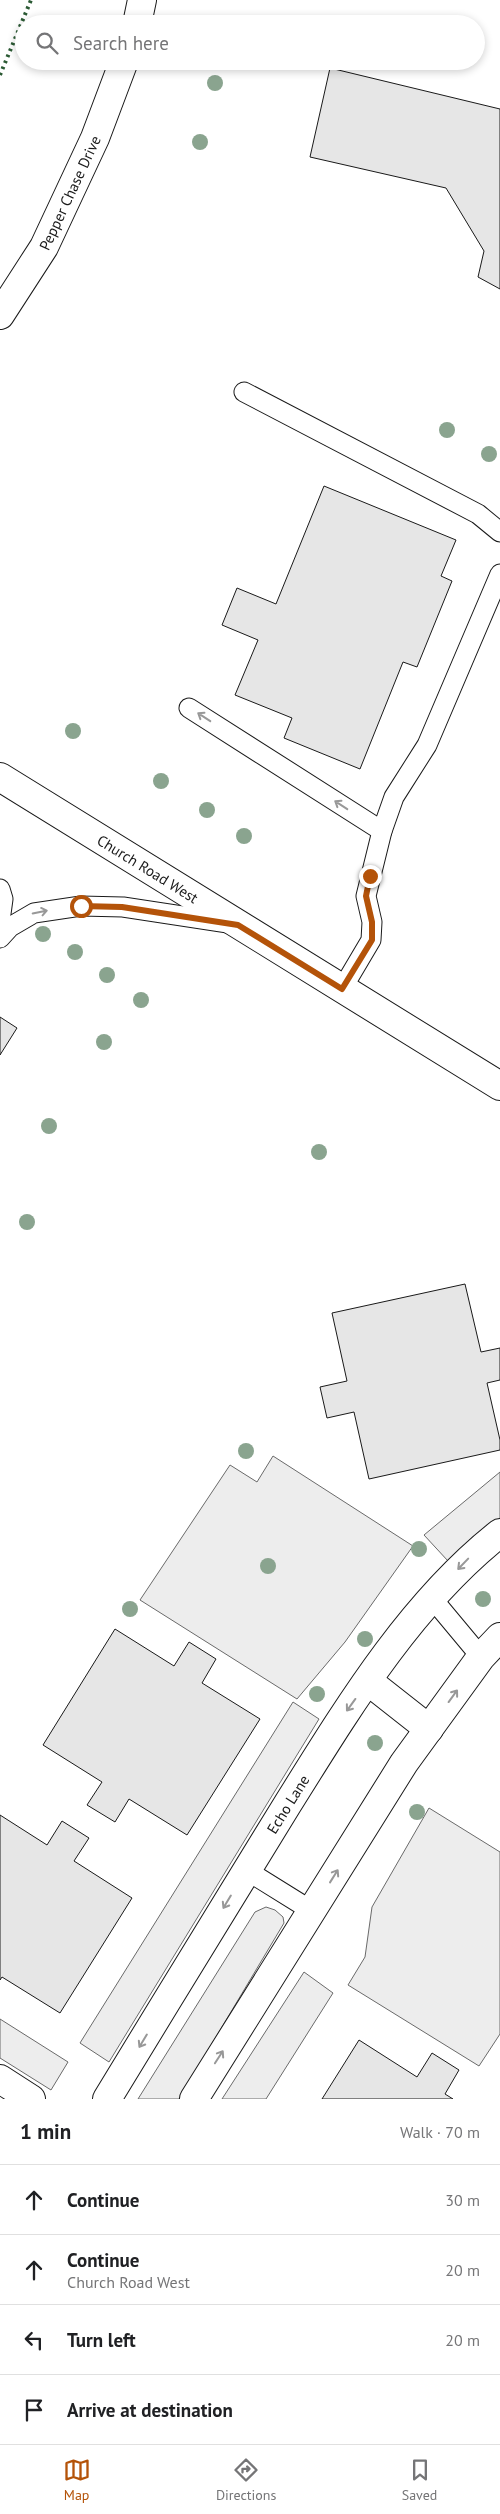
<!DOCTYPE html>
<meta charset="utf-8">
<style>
body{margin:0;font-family:"PT Sans",sans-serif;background:#f6f6f6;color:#202124}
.stop{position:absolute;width:15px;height:15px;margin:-11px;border:4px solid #b45309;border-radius:50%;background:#fff}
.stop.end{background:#b45309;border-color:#fff;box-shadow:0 1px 5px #0008}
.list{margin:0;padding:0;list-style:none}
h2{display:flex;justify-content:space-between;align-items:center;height:65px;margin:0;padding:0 20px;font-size:21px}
h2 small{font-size:16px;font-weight:400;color:#757577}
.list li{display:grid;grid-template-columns:32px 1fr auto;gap:15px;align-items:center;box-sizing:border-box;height:70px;padding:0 20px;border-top:1px solid #e0e0e0}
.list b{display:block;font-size:19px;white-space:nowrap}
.list p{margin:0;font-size:16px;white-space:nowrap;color:#757577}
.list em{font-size:16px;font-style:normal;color:#757577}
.icon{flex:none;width:28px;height:28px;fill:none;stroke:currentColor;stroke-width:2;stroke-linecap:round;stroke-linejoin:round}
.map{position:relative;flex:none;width:500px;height:2099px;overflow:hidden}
.search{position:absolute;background:#fff;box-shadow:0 2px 8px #0003;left:15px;right:15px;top:15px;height:55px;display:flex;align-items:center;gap:12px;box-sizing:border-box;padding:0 18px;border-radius:28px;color:#757577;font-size:19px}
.sheet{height:345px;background:#fff}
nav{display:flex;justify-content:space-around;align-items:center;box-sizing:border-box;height:70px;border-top:1px solid #e0e0e0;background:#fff;font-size:14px;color:#757577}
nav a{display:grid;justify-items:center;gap:2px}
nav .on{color:#b45309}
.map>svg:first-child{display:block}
.built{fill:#ededed;stroke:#6a6a6a}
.building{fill:#e6e6e6;stroke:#1a1a1a}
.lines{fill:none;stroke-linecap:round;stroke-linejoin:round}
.lane-casing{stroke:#1a1a1a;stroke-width:21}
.street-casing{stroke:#1a1a1a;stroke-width:30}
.secondary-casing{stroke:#1a1a1a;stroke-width:30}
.lane{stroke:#fff;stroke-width:19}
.street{stroke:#fff;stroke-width:28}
.secondary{stroke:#fff;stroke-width:28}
.hedge{stroke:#2b5a34;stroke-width:4;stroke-dasharray:2.5 4;stroke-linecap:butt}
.tree{fill:#8aa48f}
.oneway{stroke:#989898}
.route{stroke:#b45309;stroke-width:6}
.labels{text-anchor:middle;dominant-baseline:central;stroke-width:4;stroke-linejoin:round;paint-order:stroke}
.street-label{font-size:15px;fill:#1a1a1a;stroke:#fff}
</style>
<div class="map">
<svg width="500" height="2099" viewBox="0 0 500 2099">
<rect width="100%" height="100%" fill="#fff"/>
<g class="built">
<path d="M273 1456 413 1546 345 1642 297 1699 140 1600 230 1465 257 1482Z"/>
<path d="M500 1472V1518L448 1561 424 1535Z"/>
<path d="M293 1702 319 1719 109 2062 80 2043Z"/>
<path d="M429 1808 500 1852V2034L479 2066 348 1985 365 1957 372 1907Z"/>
<path d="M266 1907 275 1910 283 1917 284 1923 179 2099H138L255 1912Z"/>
<path d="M304 1972 333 1993 266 2099H222Z"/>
<path d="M0 2019 68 2062 51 2090 0 2058Z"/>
</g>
<g class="building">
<path d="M330 68 500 109V289L478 277 484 251 446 188 310 157Z"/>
<path d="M324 486 456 540 441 576 452 581 417 667 403 662 360 769 284 738 292 718 235 695 258 640 222 625 237 588 276 604Z"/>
<path d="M0 1017 17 1028 0 1055Z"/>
<path d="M465 1284 481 1352 500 1348V1380L487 1383 500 1440V1450L369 1479 354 1412 327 1418 320 1387 347 1381 332 1313Z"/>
<path d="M115 1629 174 1666 189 1642 216 1659 202 1683 260 1719 187 1835 129 1799 115 1822 87 1805 102 1782 43 1745Z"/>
<path d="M0 1815 47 1845 62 1821 89 1838 74 1861 132 1898 60 2013 2 1977 0 1980Z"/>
<path d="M359 2040 417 2077 432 2053 459 2070 445 2094 453 2099H322Z"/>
</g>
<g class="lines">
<defs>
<g id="lane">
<path d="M244 392 478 514 500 532"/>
<path d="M189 708 382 831"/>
<path d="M0 889 3 899 0 921"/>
<path d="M0 938 10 927 34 913 81 906 123 907 228 923"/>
<path d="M342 989 371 940 372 922 366 896 382 831 394 797 427 745 500 574"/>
<path d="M431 1597 481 1657"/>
<path d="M246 1870 312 1911"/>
</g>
<g id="street">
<path d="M137 24 142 0"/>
<path id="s1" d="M0 315 44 247 95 138 124 61"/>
<path d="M368 1681 429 1729"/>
<path d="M0 2079 31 2099"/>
<path id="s2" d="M107 2099C167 2001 226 1903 287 1805 347 1709 410 1604 500 1533"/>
<path d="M194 2099 404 1763 481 1657 500 1637"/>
</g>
<g id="secondary">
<path id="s3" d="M0 777 500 1086"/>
</g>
</defs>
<use href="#lane" class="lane-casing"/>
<use href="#street" class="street-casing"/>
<use href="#secondary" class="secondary-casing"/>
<use href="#lane" class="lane"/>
<use href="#street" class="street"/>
<use href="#secondary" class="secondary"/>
<path class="hedge" d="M0 75 31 0"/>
</g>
<g class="tree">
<circle cx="215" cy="83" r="8"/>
<circle cx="200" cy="142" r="8"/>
<circle cx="447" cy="430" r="8"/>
<circle cx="489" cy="454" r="8"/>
<circle cx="73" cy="731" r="8"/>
<circle cx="161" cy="781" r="8"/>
<circle cx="207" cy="810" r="8"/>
<circle cx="244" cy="836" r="8"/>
<circle cx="43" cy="934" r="8"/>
<circle cx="75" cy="952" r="8"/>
<circle cx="107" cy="975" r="8"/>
<circle cx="141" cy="1000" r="8"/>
<circle cx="104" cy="1042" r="8"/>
<circle cx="49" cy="1126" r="8"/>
<circle cx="319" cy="1152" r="8"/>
<circle cx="27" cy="1222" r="8"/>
<circle cx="246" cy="1451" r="8"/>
<circle cx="419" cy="1549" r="8"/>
<circle cx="268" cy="1566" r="8"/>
<circle cx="483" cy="1599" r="8"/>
<circle cx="130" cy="1609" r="8"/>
<circle cx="365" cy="1639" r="8"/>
<circle cx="317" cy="1694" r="8"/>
<circle cx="375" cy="1743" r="8"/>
<circle cx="417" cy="1812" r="8"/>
</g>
<defs><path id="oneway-shaft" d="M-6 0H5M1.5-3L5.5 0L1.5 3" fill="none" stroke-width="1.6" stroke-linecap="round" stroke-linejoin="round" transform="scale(1.25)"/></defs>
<g class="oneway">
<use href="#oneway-shaft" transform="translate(204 717) rotate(-147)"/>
<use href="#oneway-shaft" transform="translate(341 805) rotate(-147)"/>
<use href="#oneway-shaft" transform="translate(40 912) rotate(-11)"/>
<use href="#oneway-shaft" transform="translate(463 1564) rotate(134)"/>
<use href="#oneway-shaft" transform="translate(453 1696) rotate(-54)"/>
<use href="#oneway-shaft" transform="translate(351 1705) rotate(126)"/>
<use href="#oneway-shaft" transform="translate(334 1876) rotate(-58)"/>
<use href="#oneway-shaft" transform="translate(227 1902) rotate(121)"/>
<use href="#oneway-shaft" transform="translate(143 2041) rotate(121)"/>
<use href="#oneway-shaft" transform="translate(219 2057) rotate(-57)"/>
</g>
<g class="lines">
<path class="route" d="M81 906 122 907 238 925 342 989 372 940V922L366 896 370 876"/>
</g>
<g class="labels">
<g class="street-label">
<text stroke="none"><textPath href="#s1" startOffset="141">Pepper Chase Drive</textPath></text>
<text stroke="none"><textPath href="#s3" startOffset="174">Church Road West</textPath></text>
<text stroke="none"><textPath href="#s2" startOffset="346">Echo Lane</textPath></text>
</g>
</g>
</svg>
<div class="stop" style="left:81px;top:906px"></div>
<div class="stop end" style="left:370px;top:876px"></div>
<div class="search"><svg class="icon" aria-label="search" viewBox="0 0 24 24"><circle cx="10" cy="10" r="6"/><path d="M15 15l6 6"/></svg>Search here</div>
</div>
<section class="sheet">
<h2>1 min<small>Walk · 70 m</small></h2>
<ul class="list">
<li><svg class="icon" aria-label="ahead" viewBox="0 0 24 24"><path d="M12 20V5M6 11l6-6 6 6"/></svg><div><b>Continue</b></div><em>30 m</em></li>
<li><svg class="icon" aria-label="ahead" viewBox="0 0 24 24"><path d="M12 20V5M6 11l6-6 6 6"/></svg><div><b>Continue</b><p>Church Road West</p></div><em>20 m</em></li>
<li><svg class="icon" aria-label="left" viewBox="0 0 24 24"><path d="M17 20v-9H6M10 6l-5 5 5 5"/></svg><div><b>Turn left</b></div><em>20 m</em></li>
<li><svg class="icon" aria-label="arrive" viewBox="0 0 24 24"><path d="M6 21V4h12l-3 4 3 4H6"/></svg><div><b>Arrive at destination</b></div></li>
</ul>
</section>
<nav>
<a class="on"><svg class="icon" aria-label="map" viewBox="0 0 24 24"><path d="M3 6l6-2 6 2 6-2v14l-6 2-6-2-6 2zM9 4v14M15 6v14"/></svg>Map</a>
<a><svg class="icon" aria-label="directions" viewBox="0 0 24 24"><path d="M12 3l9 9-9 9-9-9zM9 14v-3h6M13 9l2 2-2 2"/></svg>Directions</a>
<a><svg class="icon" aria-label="saved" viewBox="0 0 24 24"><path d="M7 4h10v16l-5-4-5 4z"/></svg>Saved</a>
</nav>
